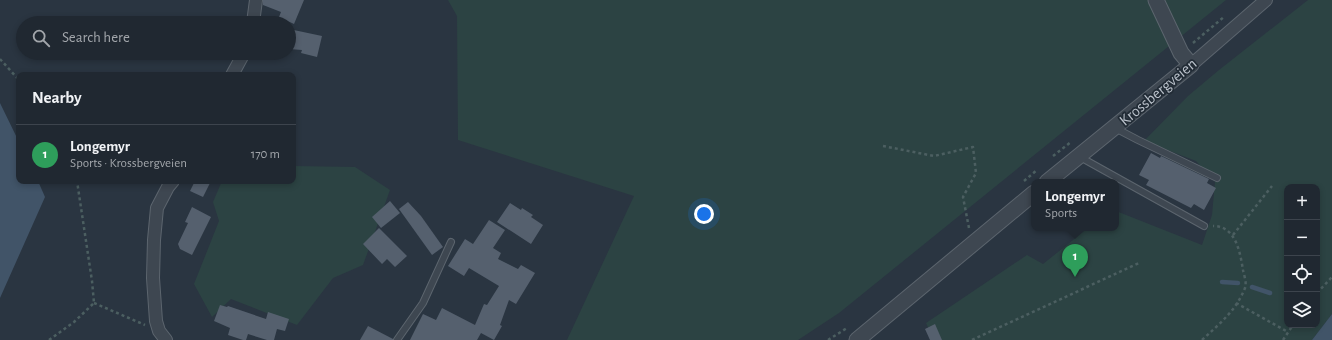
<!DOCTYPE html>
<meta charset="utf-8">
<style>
body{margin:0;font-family:"Alegreya Sans",sans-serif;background:#2d343d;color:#f1f3f6}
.controls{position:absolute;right:12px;bottom:12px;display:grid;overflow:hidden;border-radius:8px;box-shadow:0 2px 6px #0003}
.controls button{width:36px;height:36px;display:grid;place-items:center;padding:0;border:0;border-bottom:1px solid #3d444d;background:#202831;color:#f1f3f6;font:20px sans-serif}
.you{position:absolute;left:704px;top:214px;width:14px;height:14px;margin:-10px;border:3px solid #fff;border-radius:50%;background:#1a73e8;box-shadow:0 0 0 6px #1a73e833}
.badge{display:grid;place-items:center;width:26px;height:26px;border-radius:50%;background:#d6ab8b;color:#fff;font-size:13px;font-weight:700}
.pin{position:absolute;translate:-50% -33px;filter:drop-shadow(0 1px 2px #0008)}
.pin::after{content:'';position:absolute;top:21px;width:14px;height:12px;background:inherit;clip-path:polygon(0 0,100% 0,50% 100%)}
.popup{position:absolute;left:1031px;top:179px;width:88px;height:52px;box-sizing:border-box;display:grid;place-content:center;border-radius:8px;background:#202831;filter:drop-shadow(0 1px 3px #0005);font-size:13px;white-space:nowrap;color:#a2a6ab}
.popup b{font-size:15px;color:#f1f3f6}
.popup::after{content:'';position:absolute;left:50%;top:100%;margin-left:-8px;border:8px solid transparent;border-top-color:#202831}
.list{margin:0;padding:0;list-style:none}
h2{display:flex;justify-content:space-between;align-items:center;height:52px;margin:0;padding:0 16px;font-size:17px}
h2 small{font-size:13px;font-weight:400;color:#a2a6ab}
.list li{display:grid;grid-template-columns:26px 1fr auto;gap:12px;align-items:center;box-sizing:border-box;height:60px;padding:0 16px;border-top:1px solid #3d444d}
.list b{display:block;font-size:15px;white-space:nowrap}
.list p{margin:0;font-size:13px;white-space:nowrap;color:#a2a6ab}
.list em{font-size:13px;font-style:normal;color:#a2a6ab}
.icon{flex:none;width:22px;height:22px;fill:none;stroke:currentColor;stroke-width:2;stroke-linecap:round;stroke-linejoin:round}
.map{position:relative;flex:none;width:1332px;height:340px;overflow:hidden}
.search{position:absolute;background:#202831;box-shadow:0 2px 6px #0003;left:16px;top:16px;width:280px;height:44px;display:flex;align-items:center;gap:10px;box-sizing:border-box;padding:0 14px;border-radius:22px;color:#a2a6ab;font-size:15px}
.panel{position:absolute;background:#202831;box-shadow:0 2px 6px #0003;left:16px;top:72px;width:280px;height:112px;border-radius:8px}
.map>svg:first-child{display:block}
.green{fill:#2c4343;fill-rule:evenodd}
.water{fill:#415468}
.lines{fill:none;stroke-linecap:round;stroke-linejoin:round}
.stream{stroke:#415468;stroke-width:4.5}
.building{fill:#55606e}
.service-casing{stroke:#5c656e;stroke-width:8}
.minor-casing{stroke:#5c656e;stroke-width:14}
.tertiary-casing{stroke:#5c656e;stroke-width:17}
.path{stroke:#4c5f61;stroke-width:2.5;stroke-dasharray:3 3;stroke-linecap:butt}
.service{stroke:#3e4751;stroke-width:6}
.minor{stroke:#3e4751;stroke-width:12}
.tertiary{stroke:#3e4751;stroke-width:15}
.labels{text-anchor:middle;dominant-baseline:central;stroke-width:3.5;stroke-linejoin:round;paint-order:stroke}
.street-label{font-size:16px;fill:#bbc2cb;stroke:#222c36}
</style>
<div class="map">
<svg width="1332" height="340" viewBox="0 0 1332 340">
<rect width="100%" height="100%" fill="#2a3541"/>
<g class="green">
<path d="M448 0H1226L839 313 798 340H567L634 196 458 140 457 16Z"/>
<path d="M1308 0H1332V314L1312 340H934L926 323 1027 255 1043 264 1088 228H1116V211L1202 245 1212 215 1215 182 1196 161 1144 141 1188 96 1219 70ZM1287 187H1317V325H1287Z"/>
<path d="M293 166 355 167 390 190 363 265 333 278 297 325 231 299 212 317 194 284 219 221 213 202 222 181H293Z"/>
</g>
<g class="water">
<path d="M0 103 19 142V181H38L45 197 0 298Z"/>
<path d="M1332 314V340H1312Z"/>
</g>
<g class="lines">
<g class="stream">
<path d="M1222 282 1238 283"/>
<path d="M1252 287 1270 293"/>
</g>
</g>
<g class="building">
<path d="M263 0H304L294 24 279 17 281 12 263 5Z"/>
<path d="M289 29 322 36 317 57 301 53 302 50 289 49Z"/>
<path d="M1151 153 1160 158 1161 156 1209 179 1207 183 1216 188 1204 210 1194 204 1191 208 1146 185 1149 180 1139 175Z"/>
<path d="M195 181H211L203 197 190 191Z"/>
<path d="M390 201 400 213 381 228 372 217Z"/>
<path d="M408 202 421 216 443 247 432 255 399 209Z"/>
<path d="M510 203 521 210 522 208 533 215 531 217 543 225 531 244 497 222Z"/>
<path d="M192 207 211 217 192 255 180 249 178 244 188 223 185 222Z"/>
<path d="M489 220 505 230 493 248 501 253 498 259 518 269 521 265 535 273 516 304 509 300 500 325 502 326 494 340 481 333 477 340H410L423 314 436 320 442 308 475 325 484 304 487 305 499 286 469 268 464 276 448 266 465 239 473 244Z"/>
<path d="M379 228 407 256 395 267 387 259 382 264 363 244Z"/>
<path d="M220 305 227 307 228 306 266 319 268 312 289 319 285 331 277 329 274 340H267L248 334 246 340H243L228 335 230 328 214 321Z"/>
<path d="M935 324 942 340H930L925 329Z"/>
<path d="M368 326 393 339V340H360Z"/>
</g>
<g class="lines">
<defs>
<g id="service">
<path d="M1115 128 1138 140 1217 178"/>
<path d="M1080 157 1204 226"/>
<path d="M397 340 423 303 451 242"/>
</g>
<g id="minor">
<path d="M253 23 256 0"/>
<path d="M1191 65 1266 0"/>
<path d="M232 75 244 53"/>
<path d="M166 340 159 331 156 321 153 278 154 240 157 208 168 187 173 181"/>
</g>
<g id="tertiary">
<path d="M1047 182 1191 65 1181 53 1156 0"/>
<path d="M857 340 1034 193"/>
</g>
</defs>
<use href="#service" class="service-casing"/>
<use href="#minor" class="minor-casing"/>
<use href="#tertiary" class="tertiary-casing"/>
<g class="path">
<path d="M1193 43 1225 16"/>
<path d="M0 59 19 80"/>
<path d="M883 146 934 156 973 147 976 173 963 197 969 228"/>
<path d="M1053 156 1071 142"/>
<path d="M1024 181 1037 170"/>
<path d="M1233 235 1272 186"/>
<path d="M1317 293 1332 277"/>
<path d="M94 303 145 325"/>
<path d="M1236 303 1288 332"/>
<path d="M49 340 74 322 94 303 92 281 77 181"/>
<path d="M828 340 847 328"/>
<path d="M972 340 1139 263"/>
<path d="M1202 340C1219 324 1236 311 1245 288 1247 283 1244 275 1243 270 1240 252 1236 226 1213 226"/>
<path d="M1283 340 1293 325"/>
</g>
<use href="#service" class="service"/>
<use href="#minor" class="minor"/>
<use href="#tertiary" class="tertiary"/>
</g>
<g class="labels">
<g class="street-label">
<text transform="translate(1158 92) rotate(-40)">Krossbergveien</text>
</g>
</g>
</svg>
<div class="controls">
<button>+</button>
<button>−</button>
<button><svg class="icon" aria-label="locate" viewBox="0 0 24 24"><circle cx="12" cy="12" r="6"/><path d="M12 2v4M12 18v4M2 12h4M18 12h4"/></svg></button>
<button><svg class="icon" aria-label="layers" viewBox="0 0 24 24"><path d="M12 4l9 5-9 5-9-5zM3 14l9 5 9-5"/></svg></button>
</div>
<div class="you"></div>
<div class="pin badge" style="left:1075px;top:277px;background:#2e9e5b">1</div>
<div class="popup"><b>Longemyr</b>Sports</div>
<div class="search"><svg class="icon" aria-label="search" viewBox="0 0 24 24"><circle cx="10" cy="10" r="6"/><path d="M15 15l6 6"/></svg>Search here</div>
<section class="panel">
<h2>Nearby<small></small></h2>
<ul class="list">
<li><span class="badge" style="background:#2e9e5b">1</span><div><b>Longemyr</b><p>Sports · Krossbergveien</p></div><em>170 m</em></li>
</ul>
</section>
</div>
